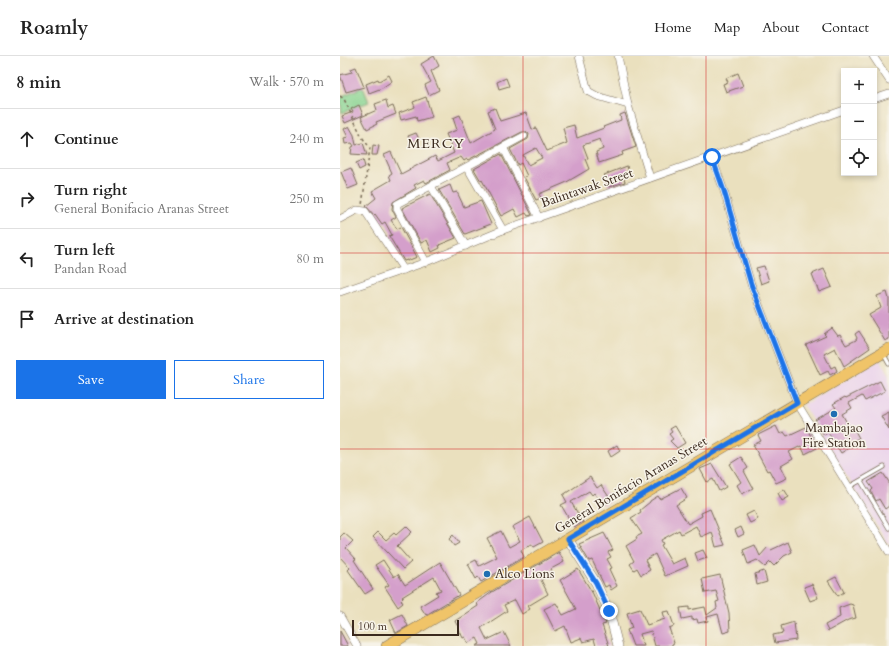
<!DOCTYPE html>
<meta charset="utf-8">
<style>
body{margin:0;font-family:Cardo,serif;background:#f2f2f2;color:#222}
.controls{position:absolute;right:12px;top:12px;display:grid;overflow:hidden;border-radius:0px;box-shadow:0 2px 6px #0003}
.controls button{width:36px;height:36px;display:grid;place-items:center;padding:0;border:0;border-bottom:1px solid #e0e0e0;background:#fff;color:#222;font:20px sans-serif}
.scale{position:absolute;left:12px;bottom:10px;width:107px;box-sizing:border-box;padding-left:4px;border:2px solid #3b2a1e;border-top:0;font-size:11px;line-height:14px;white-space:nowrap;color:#3b2a1e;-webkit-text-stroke:3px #f7f3e8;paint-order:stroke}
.stop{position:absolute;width:12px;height:12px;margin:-9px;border:3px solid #1a73e8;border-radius:50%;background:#fff}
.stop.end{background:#1a73e8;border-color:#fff;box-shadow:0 1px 4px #0008}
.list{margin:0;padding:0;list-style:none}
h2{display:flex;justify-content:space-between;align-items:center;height:52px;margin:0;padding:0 16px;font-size:17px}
h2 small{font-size:13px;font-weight:400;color:#767676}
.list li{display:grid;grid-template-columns:26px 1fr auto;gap:12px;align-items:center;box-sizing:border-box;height:60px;padding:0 16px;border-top:1px solid #e0e0e0}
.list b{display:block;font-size:15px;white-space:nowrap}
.list p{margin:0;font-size:13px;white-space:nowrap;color:#767676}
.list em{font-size:13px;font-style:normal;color:#767676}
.actions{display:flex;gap:8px;padding:12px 16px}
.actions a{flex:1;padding:9px 0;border:1px solid #1a73e8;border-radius:0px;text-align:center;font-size:14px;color:#1a73e8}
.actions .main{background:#1a73e8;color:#fff}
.icon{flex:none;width:22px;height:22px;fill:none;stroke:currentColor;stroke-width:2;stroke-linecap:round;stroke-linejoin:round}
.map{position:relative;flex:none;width:549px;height:590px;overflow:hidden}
header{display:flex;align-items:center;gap:24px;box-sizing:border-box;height:56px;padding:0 20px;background:#fff;border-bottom:1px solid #e0e0e0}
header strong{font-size:19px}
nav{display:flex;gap:22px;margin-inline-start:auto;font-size:14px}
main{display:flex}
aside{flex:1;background:#fff}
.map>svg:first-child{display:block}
.built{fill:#ead1ec}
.green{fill:#89d491;stroke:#627f58}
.building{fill:#d49fcb;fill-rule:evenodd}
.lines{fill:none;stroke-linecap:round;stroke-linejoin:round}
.service-casing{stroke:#786a56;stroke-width:5}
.minor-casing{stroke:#786a56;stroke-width:8}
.tertiary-casing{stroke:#786a56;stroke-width:10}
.primary-casing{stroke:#786a56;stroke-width:12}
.path{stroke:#786a56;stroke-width:1.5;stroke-dasharray:3 3;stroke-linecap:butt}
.service{stroke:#fff;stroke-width:3.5}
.minor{stroke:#fff;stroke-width:7}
.tertiary{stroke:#fff;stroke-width:9}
.primary{stroke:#f0c469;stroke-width:11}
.route{stroke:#1a73e8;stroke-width:5}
.grid{fill:none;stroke:#d62828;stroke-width:1;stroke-opacity:0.55}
.poi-dot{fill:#1f6fb2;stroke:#f7f3e8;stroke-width:1.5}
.labels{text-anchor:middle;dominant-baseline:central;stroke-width:3;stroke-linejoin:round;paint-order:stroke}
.street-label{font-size:13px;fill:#3b2a1e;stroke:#f7f3e8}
.poi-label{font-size:13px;fill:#3b2a1e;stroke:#f7f3e8}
.neighbourhood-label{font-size:14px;letter-spacing:1px;fill:#3b2a1e;stroke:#f7f3e8}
</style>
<header>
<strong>Roamly</strong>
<nav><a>Home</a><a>Map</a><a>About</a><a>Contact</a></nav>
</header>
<main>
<aside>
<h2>8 min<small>Walk · 570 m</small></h2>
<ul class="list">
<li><svg class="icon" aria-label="ahead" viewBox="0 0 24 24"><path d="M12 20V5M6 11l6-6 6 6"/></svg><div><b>Continue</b></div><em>240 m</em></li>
<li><svg class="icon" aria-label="right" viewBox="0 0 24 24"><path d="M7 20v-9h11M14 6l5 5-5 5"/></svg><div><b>Turn right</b><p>General Bonifacio Aranas Street</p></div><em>250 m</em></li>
<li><svg class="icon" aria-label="left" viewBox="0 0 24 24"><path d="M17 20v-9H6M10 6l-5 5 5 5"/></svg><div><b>Turn left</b><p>Pandan Road</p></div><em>80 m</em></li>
<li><svg class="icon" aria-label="arrive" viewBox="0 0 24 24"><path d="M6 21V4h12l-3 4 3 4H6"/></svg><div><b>Arrive at destination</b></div></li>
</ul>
<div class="actions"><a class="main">Save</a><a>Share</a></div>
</aside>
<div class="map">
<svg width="549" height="590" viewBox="0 0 549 590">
<rect width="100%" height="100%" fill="#f7f3e8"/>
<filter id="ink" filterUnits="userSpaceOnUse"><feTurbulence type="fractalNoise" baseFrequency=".025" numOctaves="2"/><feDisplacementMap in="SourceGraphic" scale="8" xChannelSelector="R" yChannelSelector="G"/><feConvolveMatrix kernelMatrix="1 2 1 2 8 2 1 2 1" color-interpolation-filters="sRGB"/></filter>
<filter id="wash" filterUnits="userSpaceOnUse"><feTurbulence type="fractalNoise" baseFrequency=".012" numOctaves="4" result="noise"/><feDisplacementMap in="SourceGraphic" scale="16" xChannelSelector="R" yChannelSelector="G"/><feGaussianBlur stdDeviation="0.9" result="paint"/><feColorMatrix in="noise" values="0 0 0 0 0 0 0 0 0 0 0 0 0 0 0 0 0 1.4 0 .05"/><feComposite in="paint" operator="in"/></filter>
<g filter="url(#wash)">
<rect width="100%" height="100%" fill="#eae0be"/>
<path class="built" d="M540 304 549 320V489L463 349Z"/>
<path class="green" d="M23 31 29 46 2 57 0 41Z"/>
<g id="blocks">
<g class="building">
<path d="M94 0 99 10 91 15 99 34 89 39 85 29 91 26 81 8Z"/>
<path d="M16 11 24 31 6 36 0 19 12 16 11 13Z"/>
<path d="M398 17 403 30 386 36 383 28 388 26 386 22Z"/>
<path d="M49 19 52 25 42 32 29 37 26 28 38 23 39 25Z"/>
<path d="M166 22 169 30 159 33 157 26Z"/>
<path d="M86 41 92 61 77 65 76 60 61 64 59 57 73 52 75 51 73 46Z"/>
<path d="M46 44 48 52 53 50 56 58 36 66 37 68 27 73 21 61 37 54 35 48Z"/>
<path d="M19 49 23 59 5 67 2 60 13 56 11 53Z"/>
<path d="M155 52 160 65 186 57 192 73 196 72 207 95 227 87 223 72 234 69 237 82 264 72 263 71 281 64 280 59 285 57 296 91 282 96 283 99 259 107 256 96 263 93 260 83 243 89 248 102 245 103 249 113 225 127 199 138 201 142 196 144 184 121 187 120 181 107 178 109 170 93 188 83 189 78 186 76H182L128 104 127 103 124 105 121 101 107 107 110 114 86 127 84 124 74 129 76 132 53 146 52 153 56 161 51 164 57 173 61 171 77 201 67 205V204L64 205 49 180 52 179 45 166 42 168 35 158 34 159 26 150 36 142 32 135 51 124 49 119 52 117 44 99 51 96 61 118 95 100 98 105 114 97 106 78 117 74 113 62 120 59 131 87 155 73 148 55ZM196 92 202 102 188 109 183 99Z"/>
<path d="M9 70 14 79 16 89 23 87 27 99 11 98 12 91 14 90 12 87 5 88 4 82 8 81 4 73Z"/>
<path d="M76 77 79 83 71 87 68 80Z"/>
<path d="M33 89 39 90 37 99H32Z"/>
<path d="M161 98 192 159 188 160 186 157 178 161 174 153 161 160 142 124 141 125 134 113Z"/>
<path d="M23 104 25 111 19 114 16 107Z"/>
<path d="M287 110 289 117 283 120 285 126 269 131 264 119Z"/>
<path d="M11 112 18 129 8 133 1 116Z"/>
<path d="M110 129 113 137 117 136 124 151 141 145 151 168 125 178 99 134Z"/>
<path d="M90 138 116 182 99 189 100 192 92 196 87 184 81 187 62 152Z"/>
<path d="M424 210 429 225 421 228 416 212Z"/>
<path d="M484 213 492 231 479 236 472 218Z"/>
<path d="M547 236 549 243V283L545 285 529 259 541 252 537 240Z"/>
<path d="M492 272 498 280 500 279 506 289 516 284 517 282 515 278 519 275 530 292 504 310 495 292 484 298 491 312 495 310 497 315 490 319 488 315 480 319 466 289 486 280 484 278Z"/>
<path d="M540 325 545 335 525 345 522 340 509 347 512 352 502 358 511 374 514 373 519 382 515 384 517 387 501 397 491 381 488 377 484 379 475 364 496 352 493 348 505 341 506 342Z"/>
<path d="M549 356V374L541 360Z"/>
<path d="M335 370 345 387 337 392 330 385 333 383 329 378 332 376 330 373Z"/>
<path d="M436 370 440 378 444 376 447 380 466 371 477 392 465 398 461 390 449 396 453 403 441 410 447 422 436 427 429 414 427 415 413 389 421 385 418 379Z"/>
<path d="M277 389 280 395 271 401 268 395Z"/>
<path d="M401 401 408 412 404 415 413 432 402 438 397 429 401 426 390 408Z"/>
<path d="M372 408 386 431 379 435 373 423 367 426 360 413Z"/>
<path d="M543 417 549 426V450L545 453 539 443 536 445 531 435 533 433 528 426Z"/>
<path d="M250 421 257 432 261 429 271 444 264 449 254 437 252 439 249 435 231 446 243 466 234 471 221 449 227 446 223 439Z"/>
<path d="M341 432 347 442 336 449 348 468 362 460 361 457 370 453 385 489 376 491 372 476 361 481 356 470 341 478 339 474 321 484 323 488 321 489 332 508 345 502 348 510 325 520 315 498 305 504 310 514 301 519 297 512 294 514 290 508 294 505 286 490 297 483 296 481 302 478 291 462 301 456 300 454 310 446V445L318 440 320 443Z"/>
<path d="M444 433 449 441 442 445 438 437Z"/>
<path d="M414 455 418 463 410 467 406 459Z"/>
<path d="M190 461 203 486 194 491 192 488 181 494 184 501 141 526 138 521 136 523 128 508 136 504 139 510 157 501 147 482 161 475 169 491 180 485 172 471Z"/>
<path d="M66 470 72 476 57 490 71 506 63 513 33 481 38 476 46 484 54 477 56 479Z"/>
<path d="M401 471 404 478 398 481 395 474Z"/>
<path d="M4 477 13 485 6 492 16 503 14 504 33 533 25 538 8 514 10 512 0 501V481Z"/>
<path d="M264 477 273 494 268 496 271 501 267 503 272 512 269 513 277 530 271 534 269 529 265 531 252 504 249 505 239 488Z"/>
<path d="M113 479 119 487 114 490 109 483Z"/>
<path d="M448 486 452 496 444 500 434 510 430 506 425 511 417 504 408 508 403 494 415 489 420 500 428 491 431 494Z"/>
<path d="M363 494 367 502 358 505 355 497Z"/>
<path d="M219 496 224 506 211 513 213 517 201 524 208 538 188 550 190 553 182 558 175 544 164 549 167 555 141 572 147 584 164 576 171 590H136L140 588 137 582 128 587 125 581 123 582 115 565 138 550 137 547 152 536Z"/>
<path d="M43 504 54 521 58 518 65 529 100 506 119 539 86 559 80 550 98 539 96 536 101 534 94 521 62 541 63 542 61 544 63 547 58 551 45 531 49 529 35 509Z"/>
<path d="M238 513 253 538 266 568 262 569 269 590H256L254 583 243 586 241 582 231 586 225 570 215 575 204 553 216 547 223 559 236 553 220 524Z"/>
<path d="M424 515 427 526 417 529 415 518Z"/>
<path d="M380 519 389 557 390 575 383 577 378 558 367 561 368 565 358 567 357 563 352 564V561L342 563 340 552 349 551V554L365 551 367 559 377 552 376 546 379 545 376 535 365 537 362 523Z"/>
<path d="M496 521 504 536 498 540 488 525Z"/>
<path d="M472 528 478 542 470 545 464 531Z"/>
<path d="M510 548 513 549 516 562 508 564 488 575 485 569 500 561 499 552Z"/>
<path d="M300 553 307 569 325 563 323 556 329 555 334 570 329 572 334 587 332 588V590H315L311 575 300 578 304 590H293L287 574 292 572 287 557Z"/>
<path d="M62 558 68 570 56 577 50 564Z"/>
<path d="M454 566 456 584 435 587 433 579 443 577 441 570Z"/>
<path d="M0 575 8 590H0Z"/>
</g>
</g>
</g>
<g filter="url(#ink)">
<use href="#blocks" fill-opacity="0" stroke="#786a56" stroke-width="1"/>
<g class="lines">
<defs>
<g id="service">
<path d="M543 297 549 308"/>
<path d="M521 425 549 472"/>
<path d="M509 431 544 411"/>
</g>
<g id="minor">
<path d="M239 0 248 35 257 40 288 49"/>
<path d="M278 0 288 49 310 122"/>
<path d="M533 0 549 24"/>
<path d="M534 43 549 38"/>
<path d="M163 91 199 162"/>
<path d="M372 101 384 135 411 228 457 347 549 496"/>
<path d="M127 111 163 174"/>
<path d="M91 130 126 190"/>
<path d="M0 163 17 154 25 155 64 214"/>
<path d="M86 206 57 153V148L184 80"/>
<path d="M0 236 86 206 163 174 504 54"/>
<path d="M0 560 17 590"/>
</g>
<path id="tertiary" d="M228 483 256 527 269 555 278 590"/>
<path id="primary" d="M47 590 549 293"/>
</defs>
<use href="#service" class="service-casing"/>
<use href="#minor" class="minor-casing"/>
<use href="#tertiary" class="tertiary-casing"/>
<use href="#primary" class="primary-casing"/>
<path class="path" d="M0 40 4 43 22 81 30 92 22 149"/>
<use href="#service" class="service"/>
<use href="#minor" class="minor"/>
<use href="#tertiary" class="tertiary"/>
<use href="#primary" class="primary"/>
</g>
</g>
<g class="lines" filter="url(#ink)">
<path class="route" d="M269 555 256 527 228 483 457 347 411 228 384 135 372 101"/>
</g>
<path class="grid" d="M183 0V590M366 0V590M0 197H549M0 393H549"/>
<g class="poi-dot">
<circle cx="494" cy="358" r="4"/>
<circle cx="147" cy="518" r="4"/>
</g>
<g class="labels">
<g class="street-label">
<text transform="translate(247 132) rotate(-19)">Balintawak Street</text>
<text transform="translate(291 429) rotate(-31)">General Bonifacio Aranas Street</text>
</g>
<g class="poi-label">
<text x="494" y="372">Mambajao<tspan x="494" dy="15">Fire Station</tspan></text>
<text x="155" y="518" text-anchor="start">Alco Lions</text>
</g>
<g class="neighbourhood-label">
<text x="96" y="87">MERCY</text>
</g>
</g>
</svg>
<div class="controls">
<button>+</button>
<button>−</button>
<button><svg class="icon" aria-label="locate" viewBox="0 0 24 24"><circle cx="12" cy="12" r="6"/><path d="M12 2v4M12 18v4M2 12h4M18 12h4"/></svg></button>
</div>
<div class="scale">100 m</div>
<div class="stop" style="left:372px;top:101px"></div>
<div class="stop end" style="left:269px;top:555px"></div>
</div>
</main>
